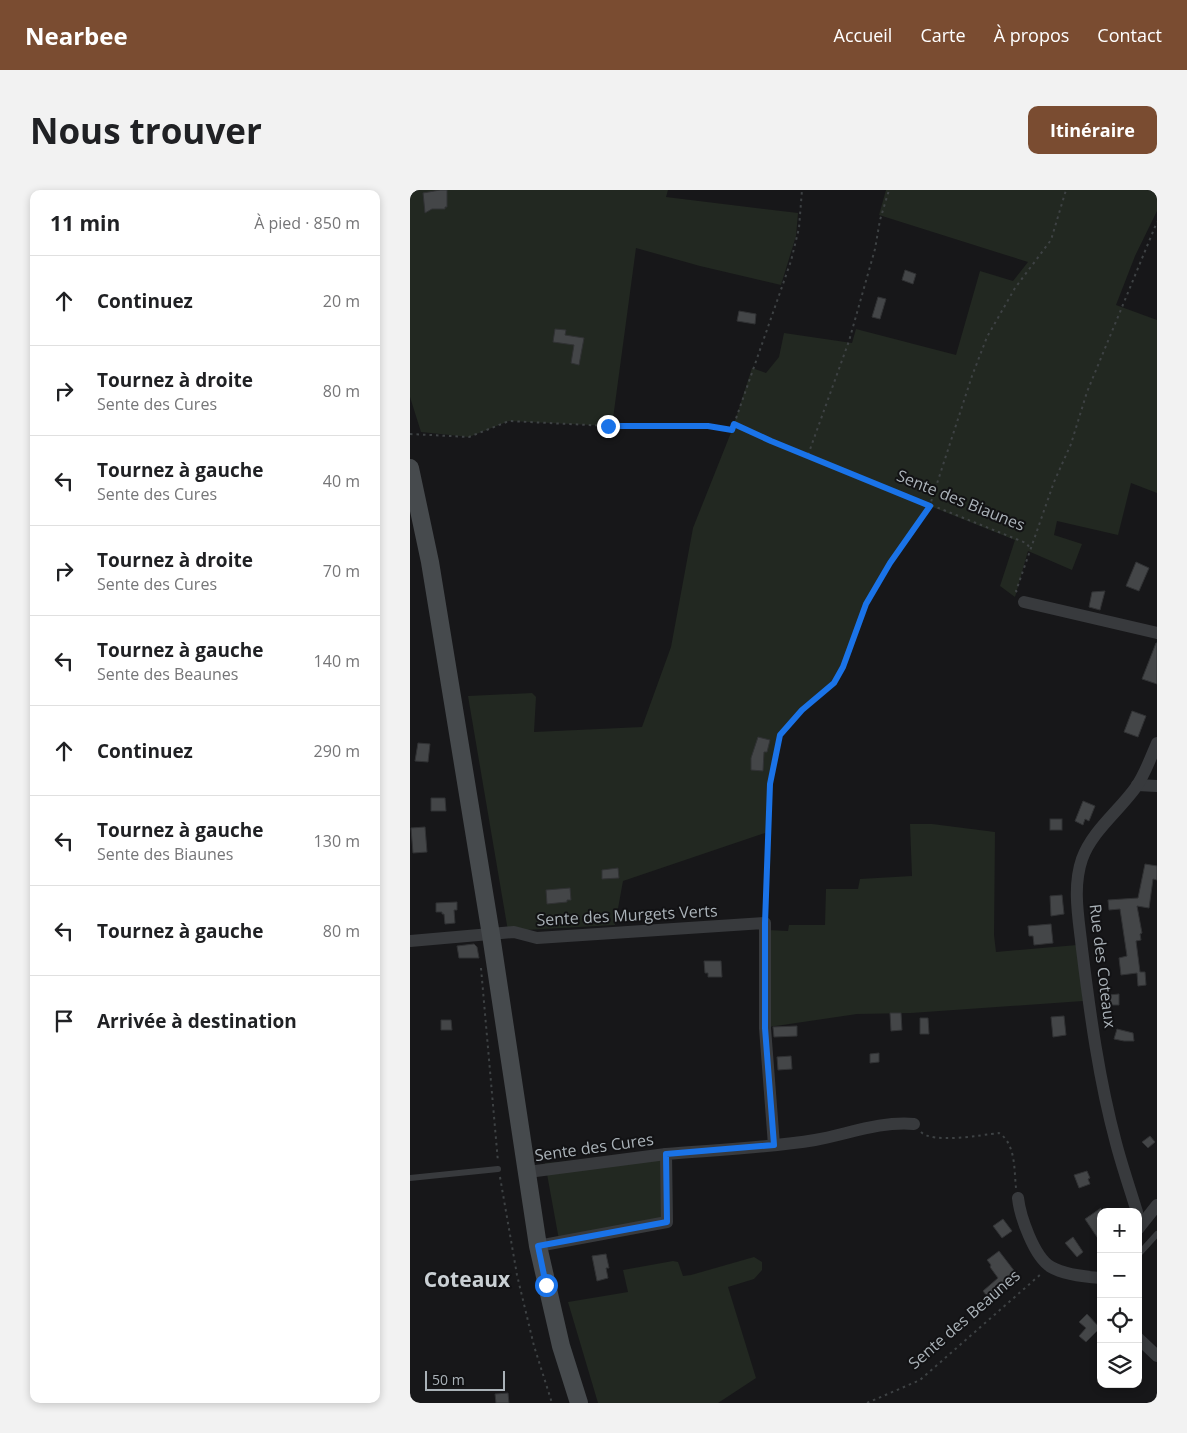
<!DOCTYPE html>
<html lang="fr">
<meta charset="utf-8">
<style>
body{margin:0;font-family:"Open Sans",sans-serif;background:#f2f2f2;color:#202124}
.controls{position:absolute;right:15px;bottom:15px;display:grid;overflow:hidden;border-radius:10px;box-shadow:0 2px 8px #0003}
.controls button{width:45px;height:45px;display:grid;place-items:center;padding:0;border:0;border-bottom:1px solid #e0e0e0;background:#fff;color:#202124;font:25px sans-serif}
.scale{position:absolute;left:15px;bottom:12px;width:80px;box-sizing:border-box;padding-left:5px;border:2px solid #aab2b8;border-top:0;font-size:14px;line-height:18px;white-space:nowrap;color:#aab2b8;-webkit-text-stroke:4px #121214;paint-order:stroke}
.stop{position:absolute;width:15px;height:15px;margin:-11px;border:4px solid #1a73e8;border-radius:50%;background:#fff}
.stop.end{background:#1a73e8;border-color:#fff;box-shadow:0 1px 5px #0008}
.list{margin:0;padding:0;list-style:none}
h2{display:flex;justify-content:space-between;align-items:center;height:65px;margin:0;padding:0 20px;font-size:21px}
h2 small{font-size:16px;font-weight:400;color:#757577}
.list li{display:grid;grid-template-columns:32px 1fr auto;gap:15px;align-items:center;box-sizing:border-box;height:90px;padding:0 20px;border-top:1px solid #e0e0e0}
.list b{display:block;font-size:19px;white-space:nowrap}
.list p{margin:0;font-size:16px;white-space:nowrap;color:#757577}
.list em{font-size:16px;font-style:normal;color:#757577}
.icon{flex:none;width:28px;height:28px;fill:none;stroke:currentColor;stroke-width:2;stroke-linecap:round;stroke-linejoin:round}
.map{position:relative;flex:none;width:747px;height:1213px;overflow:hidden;border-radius:10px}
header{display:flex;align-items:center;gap:30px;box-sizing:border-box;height:70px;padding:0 25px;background:#7a4c31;color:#fff}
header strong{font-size:24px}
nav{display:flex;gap:28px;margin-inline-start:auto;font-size:18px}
.intro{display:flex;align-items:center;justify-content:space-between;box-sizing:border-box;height:120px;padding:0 30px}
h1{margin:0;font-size:35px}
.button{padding:12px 22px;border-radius:10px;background:#7a4c31;color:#fff;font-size:18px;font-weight:700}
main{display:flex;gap:30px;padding:0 30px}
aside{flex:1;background:#fff;border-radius:10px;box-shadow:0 2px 8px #0003}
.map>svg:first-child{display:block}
.green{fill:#222821}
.building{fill:#444648;stroke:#313234}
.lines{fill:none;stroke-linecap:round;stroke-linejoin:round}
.path{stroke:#3e4244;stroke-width:2;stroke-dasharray:2.5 4;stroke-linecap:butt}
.service{stroke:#383a3d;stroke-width:6}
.minor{stroke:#383a3d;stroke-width:12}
.secondary{stroke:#464a4d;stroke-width:18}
.route{stroke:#1a73e8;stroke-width:6}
.labels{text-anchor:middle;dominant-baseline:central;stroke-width:4;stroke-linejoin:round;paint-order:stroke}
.street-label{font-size:16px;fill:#aab2b8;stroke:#121214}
.district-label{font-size:21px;font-weight:bold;fill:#cad0d4;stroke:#121214}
</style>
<header>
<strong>Nearbee</strong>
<nav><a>Accueil</a><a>Carte</a><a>À propos</a><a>Contact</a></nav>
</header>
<div class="intro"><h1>Nous trouver</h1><a class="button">Itinéraire</a></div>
<main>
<aside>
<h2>11 min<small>À pied · 850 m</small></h2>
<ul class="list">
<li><svg class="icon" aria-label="ahead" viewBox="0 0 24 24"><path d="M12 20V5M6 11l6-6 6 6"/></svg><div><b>Continuez</b></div><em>20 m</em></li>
<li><svg class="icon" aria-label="right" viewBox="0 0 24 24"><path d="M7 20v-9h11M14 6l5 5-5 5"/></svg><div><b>Tournez à droite</b><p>Sente des Cures</p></div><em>80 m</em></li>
<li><svg class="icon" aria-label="left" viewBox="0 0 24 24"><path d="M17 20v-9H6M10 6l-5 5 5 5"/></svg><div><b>Tournez à gauche</b><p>Sente des Cures</p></div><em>40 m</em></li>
<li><svg class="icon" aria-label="right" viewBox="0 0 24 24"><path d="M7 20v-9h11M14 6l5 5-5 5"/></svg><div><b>Tournez à droite</b><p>Sente des Cures</p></div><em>70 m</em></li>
<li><svg class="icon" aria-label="left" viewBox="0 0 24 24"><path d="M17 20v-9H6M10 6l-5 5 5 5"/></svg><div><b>Tournez à gauche</b><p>Sente des Beaunes</p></div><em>140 m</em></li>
<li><svg class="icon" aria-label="ahead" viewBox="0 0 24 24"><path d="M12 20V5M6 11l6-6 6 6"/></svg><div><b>Continuez</b></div><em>290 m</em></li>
<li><svg class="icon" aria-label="left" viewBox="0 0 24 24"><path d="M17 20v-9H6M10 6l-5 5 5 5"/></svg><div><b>Tournez à gauche</b><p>Sente des Biaunes</p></div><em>130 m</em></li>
<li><svg class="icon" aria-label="left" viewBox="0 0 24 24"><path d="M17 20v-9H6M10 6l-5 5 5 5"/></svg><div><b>Tournez à gauche</b></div><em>80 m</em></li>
<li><svg class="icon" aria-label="arrive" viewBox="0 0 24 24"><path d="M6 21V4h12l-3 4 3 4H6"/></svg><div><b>Arrivée à destination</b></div></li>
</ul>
</aside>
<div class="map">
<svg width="747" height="1213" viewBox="0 0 747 1213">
<rect width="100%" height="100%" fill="#171719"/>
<g class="green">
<path d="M0 0H258L256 7 388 23 386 46 371 95 290 76 226 58 202 236 99 231 59 247 11 242 0 207Z"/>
<path d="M476 0H741L747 2V21L725 66 706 115 747 130V303L721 293 708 345 647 331 644 345 672 354 662 380 618 361 605 407 590 396 605 350 520 316 480 373 456 414 433 477 424 493 392 520 370 545 360 594 358 642 213 691 205 735 98 741 58 506 122 503 126 507 124 542 232 537 261 457 283 338 322 240 342 178 356 183 369 167 374 143 442 153 446 139 546 165 570 81 603 91 618 72 469 25Z"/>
<path d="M500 634H522L585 642 584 745 586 762 667 755 673 811 501 823 447 824 359 837 357 740 378 741 379 735H415L416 699H448L450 689 502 686Z"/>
<path d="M256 964 259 1035 149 1050 135 973Z"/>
<path d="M344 1067 352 1072V1080L344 1089 318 1097 346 1188 308 1213H188L158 1112 218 1102 213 1080 263 1071 268 1072 273 1086 281 1085Z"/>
</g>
<g class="building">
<path d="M30 0H37V17H35V19H22L15 23 13 3Z"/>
<path d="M495 80 506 84 503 94 492 90Z"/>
<path d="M468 107 476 109 470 129 462 127Z"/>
<path d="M329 121 346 124 345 134 327 131Z"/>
<path d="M145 139 156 140 155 145 174 148 169 175 161 173 164 155 143 152Z"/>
<path d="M726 372 739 378 729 401 716 396Z"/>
<path d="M695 401 690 420 679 417 682 402Z"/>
<path d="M746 453H747V494L732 489Z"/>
<path d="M722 521 736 526 728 547 714 542Z"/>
<path d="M348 547 360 550 357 562H354L353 581 341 580V568Z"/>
<path d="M8 553 20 554 18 572 5 571Z"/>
<path d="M21 608H35L36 621H21Z"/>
<path d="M673 611 685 616 679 631 675 629 673 635 665 631Z"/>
<rect x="640" y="629" width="12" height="11"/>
<path d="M15 637 17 662 3 663 1 638Z"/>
<path d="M735 674 747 676V690L743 689 739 718 727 716 732 743 730 744 731 750 726 751 730 782H735L736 795 728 796 727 783 711 785 709 768 717 766 710 719 699 720 698 710 728 708Z"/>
<path d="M208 678 209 688 192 689V680Z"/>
<path d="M160 698 161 710H157V712L137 714 136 700Z"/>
<path d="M652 705 654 724 641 726 640 706Z"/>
<path d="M47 712V720H44L45 733 35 734 34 724H32V722H26V713Z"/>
<path d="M641 734 643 753 624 755 623 746H619L618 736Z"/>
<path d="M64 754 67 757 69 768H49L47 756Z"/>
<path d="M294 771H311L312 787H298V783H295Z"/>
<path d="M709 804V815H700L699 805Z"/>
<path d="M480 823H491L492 840 481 841Z"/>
<path d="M654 826 656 845 643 847 641 827Z"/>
<path d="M510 828H518L519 844H510Z"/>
<path d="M31 830H41L42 840H31Z"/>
<path d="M387 836V846L364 847 363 837Z"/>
<path d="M707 839 723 843 724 851H714L704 849Z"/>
<path d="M469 863V872L460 873V864Z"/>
<path d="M381 866 382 879 368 880 367 867Z"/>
<path d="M740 946 745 952 738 958 732 952Z"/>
<path d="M677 981 680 988 678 989 680 994 669 998 664 985Z"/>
<path d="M691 1018V1053L675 1029Z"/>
<path d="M593 1029 602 1041 592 1048 583 1036Z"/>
<path d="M663 1047 673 1062 667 1067 655 1053Z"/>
<path d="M589 1061 609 1087 580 1110 573 1101 588 1088 580 1077 581 1075 577 1070Z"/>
<path d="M196 1064 199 1078H196L198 1088 187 1091 182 1066Z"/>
<path d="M677 1124 690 1138 676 1152 669 1146 676 1138 669 1132Z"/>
<path d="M98 1203 99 1213H86L85 1204Z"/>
</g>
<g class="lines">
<g class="path">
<path d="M742 0 747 1"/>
<path d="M323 234 361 251 616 353 620 358"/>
<path d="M0 244 59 247 99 231 198 236H298L322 240 381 71 389 38 392 0"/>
<path d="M398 265 439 151 465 59 470 30 479 0"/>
<path d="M607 402 606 401 644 292 661 254 677 202 747 32"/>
<path d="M355 723 360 594 370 545 392 520 424 493 433 477 456 414 480 373 520 315 562 186 577 147 605 98 641 50 656 0"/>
<path d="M71 778 88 972"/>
<path d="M511 942C523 954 571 945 589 943 606 954 604 980 606 998"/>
<path d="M90 987 107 1085 124 1156 142 1213"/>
<path d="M457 1213 510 1190 631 1084"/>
</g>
<g class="service">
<path d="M0 988 88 979"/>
<path d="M728 1065 747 1044"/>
</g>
<g class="minor">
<path d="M614 412 747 443"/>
<path d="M727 595 747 596"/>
<path d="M0 751 104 742 127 748 355 733V838L364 955"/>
<path d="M118 982 256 964"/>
<path d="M608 1008C610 1026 624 1067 641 1077 653 1084 677 1087 691 1088"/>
<path d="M727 1022C720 999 712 976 706 953 689 890 680 824 672 759 669 730 662 698 672 669 682 641 709 621 726 597 735 584 741 567 747 553"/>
<path d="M728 1039 747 1015"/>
<path d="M128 1056 257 1032 256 964C306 960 356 958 405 950 438 944 470 931 504 934"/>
<path d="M728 1148 747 1166"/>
</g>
<path class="secondary" d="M0 278 20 372 81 745 128 1056 151 1156 169 1213"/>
</g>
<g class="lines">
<path class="route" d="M136 1095 128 1056 257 1032 256 964 364 955 355 838V733L360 594 370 545 392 520 424 493 433 477 456 414 480 373 520 316 361 251 324 234 322 240 298 236H198"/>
</g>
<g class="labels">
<g class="street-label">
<text transform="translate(551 310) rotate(22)">Sente des Biaunes</text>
<text transform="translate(217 725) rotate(-3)">Sente des Murgets Verts</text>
<text transform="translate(693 776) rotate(83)">Rue des Coteaux</text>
<text transform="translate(184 957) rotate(-8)">Sente des Cures</text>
<text transform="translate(554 1129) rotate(-41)">Sente des Beaunes</text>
</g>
<g class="district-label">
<text x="57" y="1089">Coteaux</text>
</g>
</g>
</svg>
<div class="controls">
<button>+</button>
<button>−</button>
<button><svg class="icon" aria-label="locate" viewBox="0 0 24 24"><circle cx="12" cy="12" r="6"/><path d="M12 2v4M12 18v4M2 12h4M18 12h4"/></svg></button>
<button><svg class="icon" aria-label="layers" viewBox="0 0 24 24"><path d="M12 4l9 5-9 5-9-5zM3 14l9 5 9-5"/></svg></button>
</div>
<div class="scale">50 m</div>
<div class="stop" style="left:136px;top:1095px"></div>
<div class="stop end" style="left:198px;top:236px"></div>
</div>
</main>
